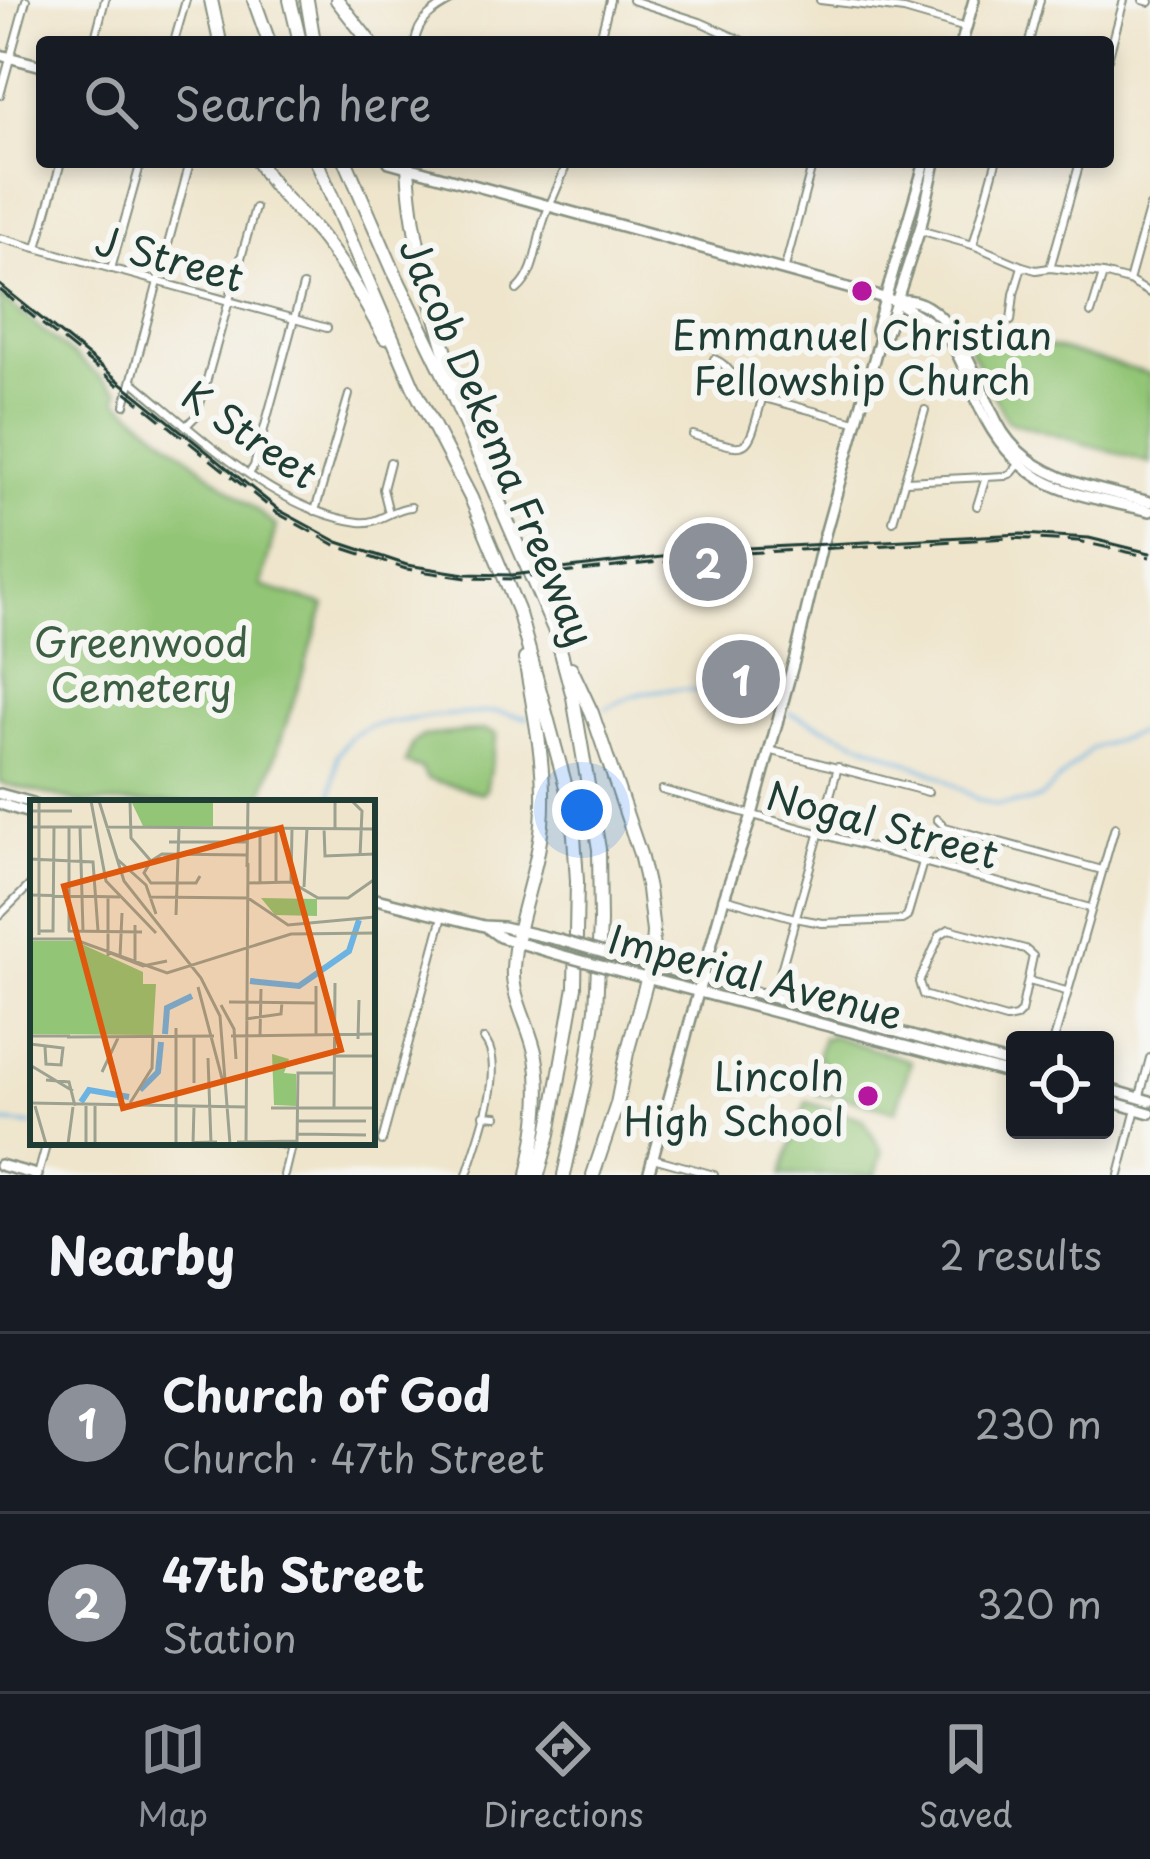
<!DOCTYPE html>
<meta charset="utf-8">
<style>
body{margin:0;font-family:"Playpen Sans",sans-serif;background:#20242c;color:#f1f3f6}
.controls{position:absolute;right:36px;bottom:36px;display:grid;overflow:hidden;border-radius:12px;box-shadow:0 6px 18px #0003}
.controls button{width:108px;height:108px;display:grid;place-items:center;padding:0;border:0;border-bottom:3px solid #363941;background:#171b24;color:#f1f3f6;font:60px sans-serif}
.you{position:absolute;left:582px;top:810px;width:42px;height:42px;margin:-30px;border:9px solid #fff;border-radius:50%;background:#1a73e8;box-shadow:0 0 0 18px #1a73e833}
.badge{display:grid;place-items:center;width:78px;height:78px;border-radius:50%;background:#8c9099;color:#fff;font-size:39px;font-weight:700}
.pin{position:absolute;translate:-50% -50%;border:6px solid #fff;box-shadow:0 3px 12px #0006}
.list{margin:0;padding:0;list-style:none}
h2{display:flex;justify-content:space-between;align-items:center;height:156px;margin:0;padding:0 48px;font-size:51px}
h2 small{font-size:39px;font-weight:400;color:#9ea1a6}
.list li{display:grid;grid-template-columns:78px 1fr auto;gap:36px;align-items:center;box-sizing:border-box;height:180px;padding:0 48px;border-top:3px solid #363941}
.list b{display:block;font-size:45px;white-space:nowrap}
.list p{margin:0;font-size:39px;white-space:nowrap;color:#9ea1a6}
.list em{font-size:39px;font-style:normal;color:#9ea1a6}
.icon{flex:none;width:66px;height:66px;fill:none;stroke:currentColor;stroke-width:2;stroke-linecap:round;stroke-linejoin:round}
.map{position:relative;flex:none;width:1150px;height:1175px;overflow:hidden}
.search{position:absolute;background:#171b24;box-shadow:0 6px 18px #0003;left:36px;right:36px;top:36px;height:132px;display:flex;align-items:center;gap:30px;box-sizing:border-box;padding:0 42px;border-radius:12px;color:#9ea1a6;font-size:45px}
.sheet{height:516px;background:#171b24}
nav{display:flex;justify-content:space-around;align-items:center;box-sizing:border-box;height:168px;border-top:3px solid #363941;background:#171b24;font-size:33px;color:#9ea1a6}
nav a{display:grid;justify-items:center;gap:6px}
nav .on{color:#8c9099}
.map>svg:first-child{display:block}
.green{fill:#92c575;stroke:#588154;stroke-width:3}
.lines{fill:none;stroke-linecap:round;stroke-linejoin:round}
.stream{stroke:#6bb3e3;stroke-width:3}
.minor-casing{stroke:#879180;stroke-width:10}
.major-casing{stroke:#879180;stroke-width:14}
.highway-casing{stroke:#879180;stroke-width:16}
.minor{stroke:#fff;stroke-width:6}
.major{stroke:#fff;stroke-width:9}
.highway{stroke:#fff;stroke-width:12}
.tram{stroke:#1f3d34;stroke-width:3}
.rail{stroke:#1f3d34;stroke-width:3;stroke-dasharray:18 9;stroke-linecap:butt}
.major-bridge-casing{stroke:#879180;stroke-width:14;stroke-linecap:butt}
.major-bridge{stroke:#fff;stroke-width:9}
.poi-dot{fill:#b5179e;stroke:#f6f6f2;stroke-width:4.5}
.labels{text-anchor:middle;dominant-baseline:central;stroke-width:12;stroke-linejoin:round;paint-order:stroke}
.street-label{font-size:39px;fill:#1f3d34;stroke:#f6f6f2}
.poi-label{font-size:39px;fill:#1f3d34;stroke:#f6f6f2}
.park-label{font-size:39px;fill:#3c5f44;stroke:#f6f6f2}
.inset-river{fill:none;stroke:#6bb3e3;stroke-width:6}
.inset-road{fill:none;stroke:#9ca28f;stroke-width:3}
.view{fill:#de580e;fill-opacity:0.15;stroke:#de580e;stroke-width:6}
.inset-edge{fill:none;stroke:#1f3d34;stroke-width:6}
</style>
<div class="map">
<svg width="1150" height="1175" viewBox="0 0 1150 1175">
<rect width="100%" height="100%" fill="#f6f6f2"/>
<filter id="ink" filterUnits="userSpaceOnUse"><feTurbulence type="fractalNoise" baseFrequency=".00833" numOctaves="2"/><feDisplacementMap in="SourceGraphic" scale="24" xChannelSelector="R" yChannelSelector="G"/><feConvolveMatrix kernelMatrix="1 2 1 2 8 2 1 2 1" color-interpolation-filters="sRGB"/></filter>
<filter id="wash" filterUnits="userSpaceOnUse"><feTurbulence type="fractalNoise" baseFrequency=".004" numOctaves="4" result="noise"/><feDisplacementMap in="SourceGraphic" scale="48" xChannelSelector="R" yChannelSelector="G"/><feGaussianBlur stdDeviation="2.7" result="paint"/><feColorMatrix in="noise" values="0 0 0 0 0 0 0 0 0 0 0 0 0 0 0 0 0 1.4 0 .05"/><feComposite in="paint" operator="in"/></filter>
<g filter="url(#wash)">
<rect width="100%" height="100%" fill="#efe5cc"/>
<g class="green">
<path d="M0 296 119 392 117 400 276 526 261 586 325 605 260 803H83L0 783Z"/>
<path d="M956 321 1150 374V463L1007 421Z"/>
<path d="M484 730 497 734 486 790 482 793 427 779 422 769 405 763 413 743 423 736Z"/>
<path d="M829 1035 911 1061 896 1111 832 1094 830 1097 817 1094 818 1089 813 1086 821 1059 817 1057 823 1037 828 1039Z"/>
<path d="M806 1102 863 1119 882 1152 876 1175H781Z"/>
</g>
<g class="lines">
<g class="stream">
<path d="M606 709C658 676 709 692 766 704"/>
<path d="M790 713 938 775 977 799 996 805 1029 802 1040 798 1092 748 1150 729"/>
<path d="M331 803 337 755 350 737 370 726 433 716 496 712 528 718"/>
<path d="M0 1122 33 1125"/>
</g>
</g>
</g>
<g filter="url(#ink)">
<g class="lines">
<defs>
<g id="minor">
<path d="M632 0 700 22 745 42"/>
<path d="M820 0 904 10 966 28"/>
<path d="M1143 0 1150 2"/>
<path d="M94 42 105 0"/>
<path d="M174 42 186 0"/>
<path d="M415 42C418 20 434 10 453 0"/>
<path d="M599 42 610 0"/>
<path d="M1029 42 1040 0"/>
<path d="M1108 59 1124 0"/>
<path d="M0 95 26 0"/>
<path d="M919 230 973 245 1022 266 1036 270 1050 268 1103 274 1129 281 1150 293"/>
<path d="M0 238 327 328"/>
<path d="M973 245 996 162"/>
<path d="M37 248 61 162"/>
<path d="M1050 268 1080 162"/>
<path d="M111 269 141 162"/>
<path d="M784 271 813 162"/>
<path d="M1129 281 1150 206"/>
<path d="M517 290C537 273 536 241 545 217 552 198 561 182 567 162"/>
<path d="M1091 313 1103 274"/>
<path d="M1011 321 1014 294 1022 266"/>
<path d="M714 359C732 366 734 383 749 394L855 422"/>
<path d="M132 381C196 433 275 511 359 522 377 525 393 508 411 507"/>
<path d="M125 405 190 162"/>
<path d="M187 425 197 415 255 208"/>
<path d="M693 435C750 451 746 458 762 399"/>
<path d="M249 474 254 466 303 286"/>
<path d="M906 481 1005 476 1012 473 1020 463"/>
<path d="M977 506 986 477"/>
<path d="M315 511 349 395"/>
<path d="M389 513 383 489 390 462"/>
<path d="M893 521 925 410"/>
<path d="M769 750 928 792"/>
<path d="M662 790 1090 908"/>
<path d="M937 819 945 827 1102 870"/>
<path d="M724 898 795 918 822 923 902 920 907 917 923 862"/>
<path d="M0 915 33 882"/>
<path d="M949 929 1025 949 1033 956 1021 1012 1016 1017 1006 1019 923 995 919 982 940 935Z"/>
<path d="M1029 981 1066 991"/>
<path d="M774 995 838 767"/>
<path d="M1054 1040 1115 827"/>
<path d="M1140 1096 1150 1058"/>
<path d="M484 1115 497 1116"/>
<path d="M382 1141 443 916"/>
<path d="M272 1142 291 1147"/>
<path d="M653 1158 714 1175"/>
<path d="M38 1175 47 1142"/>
<path d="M284 1175 292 1142"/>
<path d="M467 1175C477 1141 508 1067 484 1039"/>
<path d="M1119 1175 1136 1109"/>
</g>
<g id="major">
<path d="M962 42 974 0"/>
<path d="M0 55 42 66"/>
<path d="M389 162 895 301C951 289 978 386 997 422 1004 436 1014 448 1027 458 1062 485 1108 491 1150 502"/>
<path d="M895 301C914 314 934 322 949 340 960 355 966 374 973 391 987 428 1007 458 1041 479 1072 497 1115 502 1150 511"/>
<path d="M880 338 876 330 925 162"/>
<path d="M0 794 33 803"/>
<path d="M0 804 33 814"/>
<path d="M372 898 484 926 503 927 559 940"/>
<path d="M489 929 500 937 557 954"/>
<path d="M628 960 725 984 1015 1065"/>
<path d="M627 973 1015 1075"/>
<path d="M1105 1088 1150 1101"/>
<path d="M1105 1100 1150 1113"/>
<path d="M0 1165 37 1175"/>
<path d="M648 1175 724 898 752 815 797 650 822 545 880 338 886 333 921 226 935 162"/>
</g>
<g id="highway">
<path d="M211 0 220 42"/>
<path d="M254 0 269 42"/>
<path d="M290 0 300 42"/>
<path d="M307 0 314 42"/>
<path d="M337 0 370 42"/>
<path d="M258 162C274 190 298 210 319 234 345 266 365 302 385 338"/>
<path d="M317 162 413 386 471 498 518 610 566 787 574 835 577 881 575 987 549 1134 538 1175"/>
<path d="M346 162 394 272 444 375 556 634 573 697 599 849 600 922 596 1009 585 1079 564 1175"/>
<path d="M408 162C410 238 434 311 455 383"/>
<path d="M525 659C534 713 547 769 542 824 538 872 516 919 513 968 511 999 531 1027 536 1057 543 1097 536 1135 528 1175"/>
<path d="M571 668 592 713 640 854 648 889 653 932 651 965 627 1053 617 1104 593 1175"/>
</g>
</defs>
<use href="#minor" class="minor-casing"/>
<use href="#major" class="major-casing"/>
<use href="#highway" class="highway-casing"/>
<use href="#minor" class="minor"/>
<use href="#major" class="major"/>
<use href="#highway" class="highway"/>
<path class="tram" d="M0 285 279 510 338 542 407 565 465 574 512 575 728 549 1022 534 1089 538 1150 553"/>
<path class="rail" d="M0 290 277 513 337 546 406 569 467 578 512 579 728 554 1010 538 1078 541 1150 557"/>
<defs>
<g id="major-bridge">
<path d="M559 940 628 960"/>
<path d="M557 954 627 973"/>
</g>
</defs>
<use href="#major-bridge" class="major-bridge-casing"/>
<use href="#major-bridge" class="major-bridge"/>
</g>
</g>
<g class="poi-dot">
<circle cx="862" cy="291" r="12"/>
<circle cx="868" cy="1096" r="12"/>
</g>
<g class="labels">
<g class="street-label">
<text transform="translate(170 257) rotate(15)">J Street</text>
<text transform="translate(251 433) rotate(35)">K Street</text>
<text transform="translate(499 441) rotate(67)">Jacob Dekema Freeway</text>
<text transform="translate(883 823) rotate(15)">Nogal Street</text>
<text transform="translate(756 975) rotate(15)">Imperial Avenue</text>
</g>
<g class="poi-label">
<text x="862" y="333">Emmanuel Christian<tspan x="862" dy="45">Fellowship Church</tspan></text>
<text x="844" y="1074" text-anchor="end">Lincoln<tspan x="844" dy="45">High School</tspan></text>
</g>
<g class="park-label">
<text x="141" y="640">Greenwood<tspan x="141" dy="45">Cemetery</tspan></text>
</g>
</g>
<g transform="translate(30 800)">
<rect width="345" height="345" fill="#efe5cc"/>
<path d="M101 1H183V26H113ZM231 98 287 99V116L245 115ZM0 141H45L113 172V184H126L123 235 0 234ZM242 254 259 259 254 273 266 274V306L244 305Z" fill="#92c575"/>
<path class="inset-river" d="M220 181 269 186 319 151 329 120M135 234 137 208 162 196M110 290 128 272 131 242M51 302 59 290 99 297"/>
<path class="inset-road" d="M9 1V135M61 1 76 81 126 133M69 1 94 81 171 178 190 216 200 344M100 1 101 38 121 61M323 2 332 11 330 56M0 11H42M0 27H62M76 27 345 29M50 28 53 131M294 28 295 56 345 54M305 29V1H321M139 42H218M0 59 63 62 68 131M87 59 116 85 126 114M121 61 132 54 217 55M121 61 114 73 121 83H166L170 76M217 67 218 1M261 82 262 28M219 83 261 82 288 98H318L345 79M230 83V28M246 84V28M274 87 277 28M0 95 90 97M78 97V156M119 97 218 98 258 125 345 117M146 115 149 28M8 131H23L24 27M38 131 112 132M39 131V27M0 139H43L137 173 261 134 345 133M78 152 113 166 137 161M90 157 92 113M105 163V125M168 187 193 282M199 202 286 203M191 205 204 229 206 259M216 219 251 214 252 202M146 228V344M286 234V186M0 236H40M201 236 345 234M230 236 231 189M37 237 184 236M328 239 329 200M0 244 33 248 31 265 16 264 15 247M305 256H345M178 258 181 343M0 265 43 291M72 272 88 238M16 280 39 282 45 306M164 283V237M0 303 216 307M100 303 122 268 123 236M5 306 16 344M304 307 305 183M241 308H345M268 321H336M268 334 336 335M207 342 267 341 268 273H304M38 344 43 307M56 344V306M65 344V306M94 344 187 342M163 344 164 307M216 344 218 63"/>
<path class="view" d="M251 28 311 250 93 308 34 86Z"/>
<rect width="345" height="345" class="inset-edge"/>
</g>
</svg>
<div class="controls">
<button><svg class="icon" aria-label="locate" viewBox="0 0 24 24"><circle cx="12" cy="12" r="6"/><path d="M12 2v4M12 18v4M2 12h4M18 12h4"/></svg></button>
</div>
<div class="you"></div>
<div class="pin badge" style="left:741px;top:679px">1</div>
<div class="pin badge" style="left:708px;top:562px">2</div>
<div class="search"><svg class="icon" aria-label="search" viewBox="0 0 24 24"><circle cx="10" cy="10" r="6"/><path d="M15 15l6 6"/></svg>Search here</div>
</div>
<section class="sheet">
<h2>Nearby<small>2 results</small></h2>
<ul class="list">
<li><span class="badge">1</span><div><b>Church of God</b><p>Church · 47th Street</p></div><em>230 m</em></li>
<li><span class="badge">2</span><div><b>47th Street</b><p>Station</p></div><em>320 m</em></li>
</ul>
</section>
<nav>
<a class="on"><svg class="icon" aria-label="map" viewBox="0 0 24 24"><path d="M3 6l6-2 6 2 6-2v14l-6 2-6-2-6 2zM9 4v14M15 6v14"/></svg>Map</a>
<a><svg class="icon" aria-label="directions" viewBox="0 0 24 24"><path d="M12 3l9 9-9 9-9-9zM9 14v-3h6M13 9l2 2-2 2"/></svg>Directions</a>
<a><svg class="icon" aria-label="saved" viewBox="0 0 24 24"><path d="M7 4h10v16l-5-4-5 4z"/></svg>Saved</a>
</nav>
